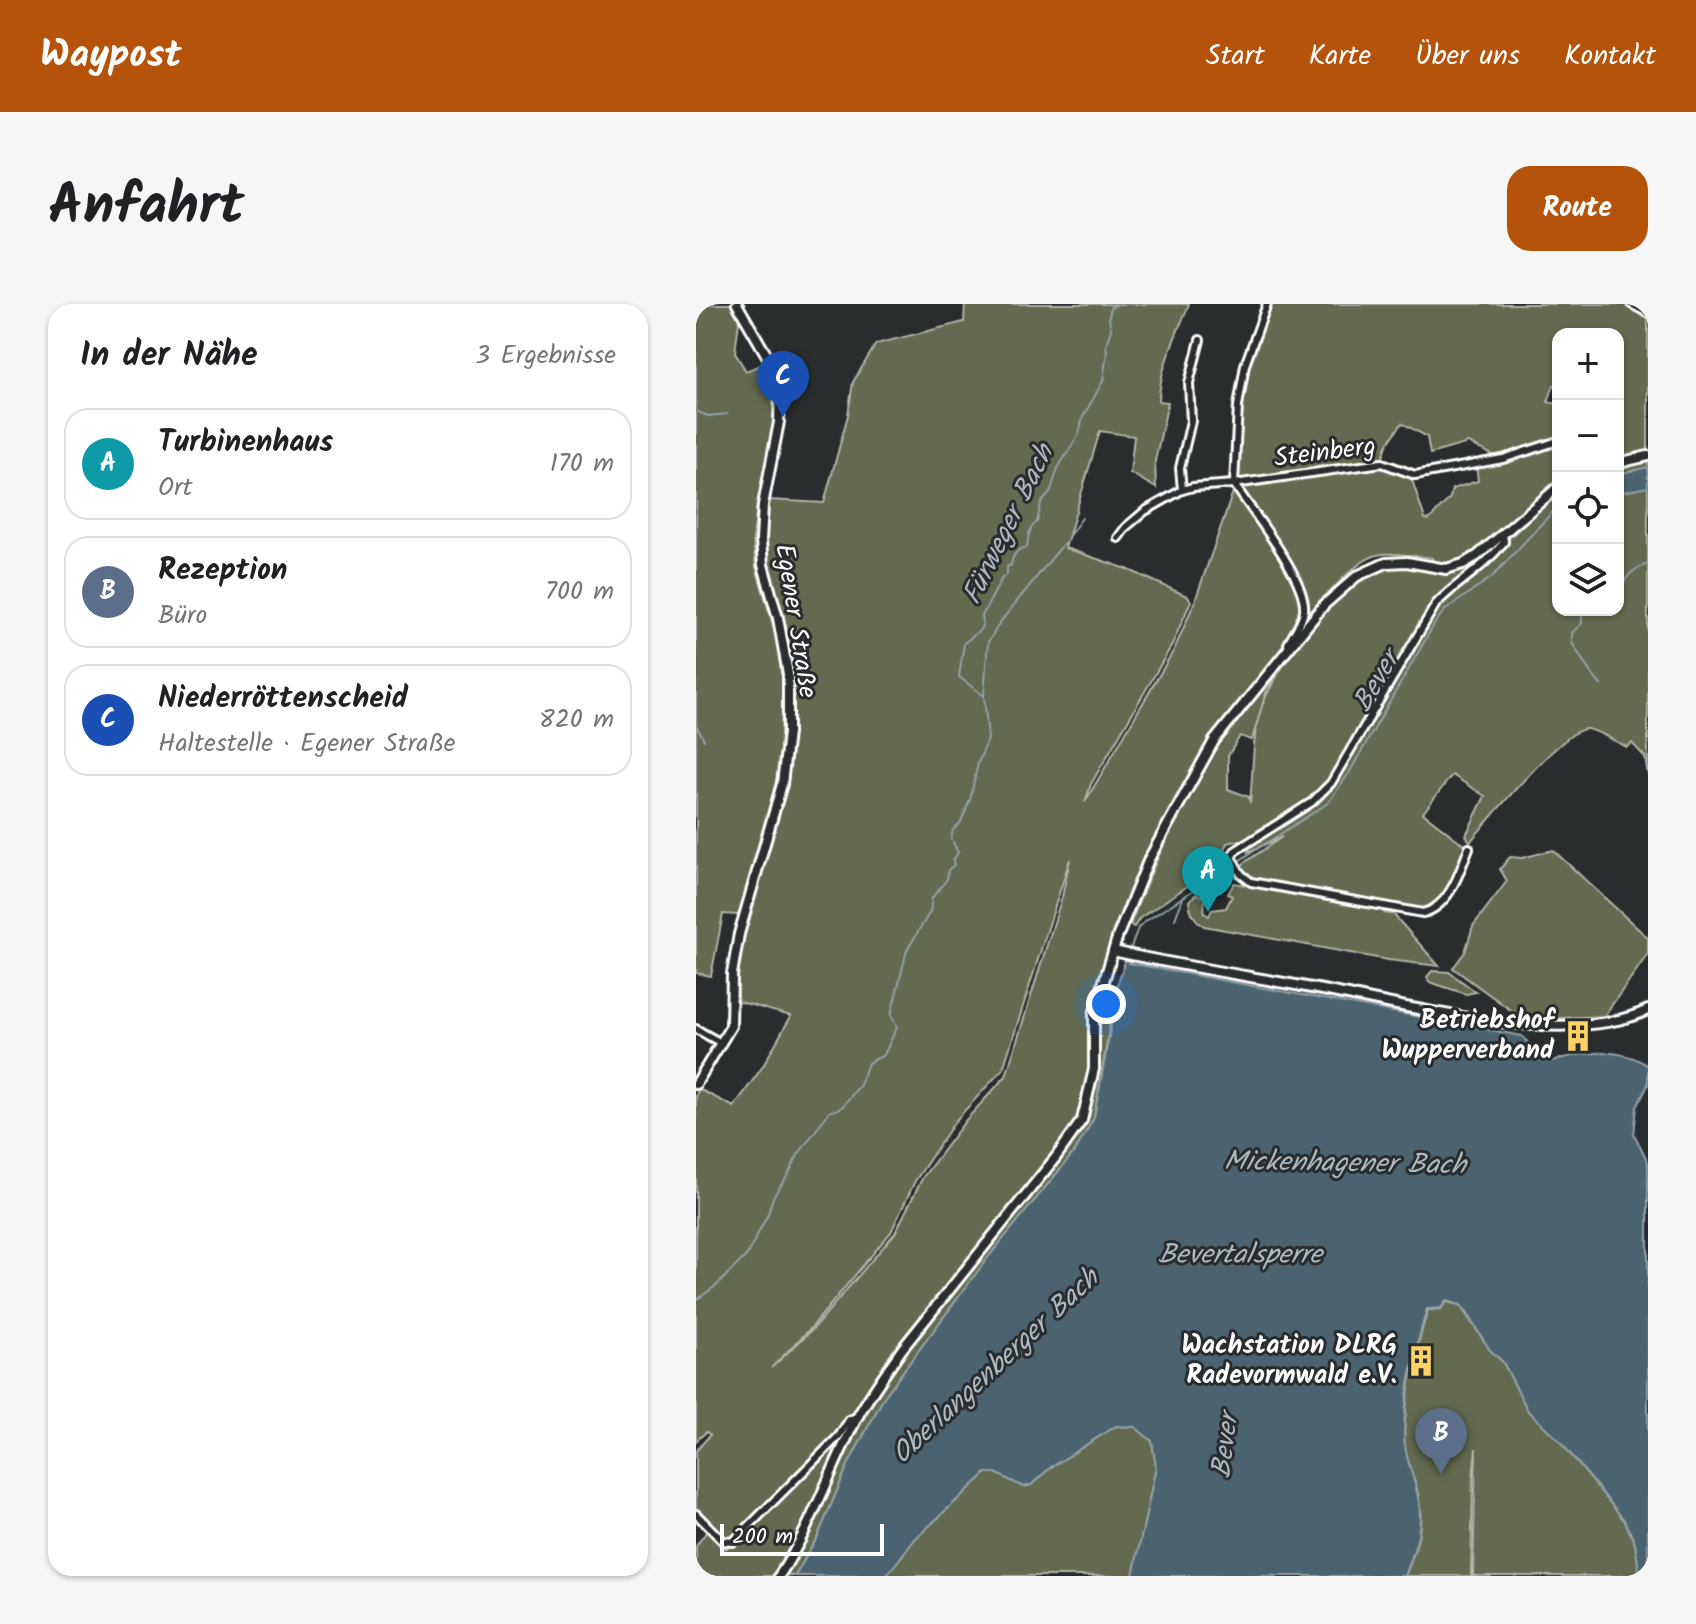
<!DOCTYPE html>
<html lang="de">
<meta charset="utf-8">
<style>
body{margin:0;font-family:Kalam,sans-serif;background:#f6f6f6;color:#202124}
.controls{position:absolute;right:24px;top:24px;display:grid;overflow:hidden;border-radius:16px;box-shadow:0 2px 6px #0004}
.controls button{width:72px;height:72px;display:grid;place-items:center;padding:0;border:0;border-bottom:2px solid #e0e0e0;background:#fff;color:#202124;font:40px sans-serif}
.scale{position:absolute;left:24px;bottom:20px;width:164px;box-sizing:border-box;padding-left:8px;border:4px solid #fff;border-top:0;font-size:22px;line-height:28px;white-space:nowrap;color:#fff;-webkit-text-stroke:6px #2a2d2e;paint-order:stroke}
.you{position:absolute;left:410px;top:700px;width:28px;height:28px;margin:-20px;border:6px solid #fff;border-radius:50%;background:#1a73e8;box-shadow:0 0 0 12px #1a73e833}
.badge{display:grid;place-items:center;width:52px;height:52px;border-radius:50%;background:#b45309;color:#fff;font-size:26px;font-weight:700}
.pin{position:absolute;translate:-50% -66px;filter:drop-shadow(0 2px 4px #0008)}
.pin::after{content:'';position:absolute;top:42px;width:28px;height:24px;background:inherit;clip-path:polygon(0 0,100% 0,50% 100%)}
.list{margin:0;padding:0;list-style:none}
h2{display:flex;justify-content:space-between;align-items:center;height:104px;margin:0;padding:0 32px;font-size:34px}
h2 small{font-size:26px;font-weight:400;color:#757577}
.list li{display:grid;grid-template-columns:52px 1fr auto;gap:24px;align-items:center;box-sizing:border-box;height:112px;margin:0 16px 16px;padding:0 16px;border:2px solid #e0e0e0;border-radius:24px}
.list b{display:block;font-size:30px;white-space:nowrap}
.list p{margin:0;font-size:26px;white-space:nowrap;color:#757577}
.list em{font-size:26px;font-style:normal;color:#757577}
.icon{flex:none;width:44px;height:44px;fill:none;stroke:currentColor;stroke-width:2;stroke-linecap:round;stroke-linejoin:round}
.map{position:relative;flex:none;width:952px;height:1272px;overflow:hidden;border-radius:24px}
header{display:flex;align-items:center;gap:48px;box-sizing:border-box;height:112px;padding:0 40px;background:#b45309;color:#fff}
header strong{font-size:38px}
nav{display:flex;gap:44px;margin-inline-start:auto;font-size:28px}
.intro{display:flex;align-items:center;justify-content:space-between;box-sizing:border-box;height:192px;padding:0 48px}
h1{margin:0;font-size:56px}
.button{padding:20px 36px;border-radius:24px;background:#b45309;color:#fff;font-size:28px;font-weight:700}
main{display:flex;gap:48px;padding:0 48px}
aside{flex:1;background:#fff;border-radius:24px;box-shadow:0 2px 6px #0004}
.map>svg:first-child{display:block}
.green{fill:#636a50;stroke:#b1b4a8;stroke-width:2;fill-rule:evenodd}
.water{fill:#4b6370;stroke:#93a1a9;stroke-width:2}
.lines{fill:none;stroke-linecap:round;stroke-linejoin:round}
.stream{stroke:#93a1a9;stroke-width:2}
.street-casing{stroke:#fff;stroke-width:12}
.secondary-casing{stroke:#fff;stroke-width:14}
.street{stroke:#2a2d2e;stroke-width:6}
.secondary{stroke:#2a2d2e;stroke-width:8}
.labels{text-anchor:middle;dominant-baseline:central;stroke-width:6;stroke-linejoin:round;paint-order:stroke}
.street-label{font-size:26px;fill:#fff;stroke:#2a2d2e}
.poi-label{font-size:26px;font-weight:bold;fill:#fff;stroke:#2a2d2e;text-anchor:end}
.water-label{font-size:28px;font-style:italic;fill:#aeb9bf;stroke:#2a2d2e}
</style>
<header>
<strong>Waypost</strong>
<nav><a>Start</a><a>Karte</a><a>Über uns</a><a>Kontakt</a></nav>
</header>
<div class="intro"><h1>Anfahrt</h1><a class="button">Route</a></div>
<main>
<aside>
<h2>In der Nähe<small>3 Ergebnisse</small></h2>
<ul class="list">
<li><span class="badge" style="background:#0f9aa8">A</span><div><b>Turbinenhaus</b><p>Ort</p></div><em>170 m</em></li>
<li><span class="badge" style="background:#5c6f8a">B</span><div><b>Rezeption</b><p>Büro</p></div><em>700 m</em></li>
<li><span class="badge" style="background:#1a4fb4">C</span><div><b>Niederröttenscheid</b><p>Haltestelle · Egener Straße</p></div><em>820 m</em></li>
</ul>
</aside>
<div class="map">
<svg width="952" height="1272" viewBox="0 0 952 1272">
<rect width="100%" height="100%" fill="#2a2d2e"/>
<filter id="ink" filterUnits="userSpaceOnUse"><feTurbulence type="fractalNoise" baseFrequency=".0125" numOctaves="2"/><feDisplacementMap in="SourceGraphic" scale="16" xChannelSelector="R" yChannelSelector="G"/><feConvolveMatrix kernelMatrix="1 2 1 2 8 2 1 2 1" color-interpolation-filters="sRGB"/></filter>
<g filter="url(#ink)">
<g class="green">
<path d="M0 0H39L43 17 39 49 50 67 74 57 84 87 72 163 61 200 57 235 60 263 81 334 85 370 93 380 87 390 83 466 46 603 41 611 27 610 15 672 0 669Z"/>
<path d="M269 0H493C481 30 463 64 463 97L472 98 459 157 460 184 434 169 438 132 404 127 369 244 431 265 491 292 495 297 476 341 395 480 389 498 479 344 499 297 538 185C556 207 613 284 606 311 601 332 576 359 562 376 543 398 522 423 506 448 457 527 421 614 395 703L416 708 398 814 380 846 294 951 188 1093 152 1161 122 1232 99 1272H0V1242L11 1227 28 1245 40 1240V1235L31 1237 0 1208V1147L14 1131 10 1128 0 1137V791L3 785 38 803 67 762 95 712 41 697C41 607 89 530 96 443 100 402 98 361 90 322 85 298 74 275 71 251 69 233 71 215 73 196L128 199 152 111 157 78 180 40 268 18ZM374 555 366 593 310 772 270 816 227 873 199 929 117 1025 75 1064 115 1024 195 928 219 877 260 816 307 765Z"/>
<path d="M576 0H952V149L922 155V30H862V81H858L852 98 862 100V135L856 141 862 140V176C834 196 793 246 762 258 754 261 746 260 737 260L736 254 731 253C717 252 701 249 687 250 658 251 616 310 598 333 603 324 611 315 611 305 613 271 562 213 544 183L677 160 707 164 716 176 729 215 733 216 754 194 756 185 782 177 780 160 805 155 772 139 734 150 731 133 706 119 691 141 686 156 544 176 541 174 548 83 553 57Z"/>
<path d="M952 158V471L949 453 936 439 931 443C919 438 902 426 890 425 868 424 791 518 774 538L770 531 789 492 756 471 727 509 771 543 752 587 731 607 558 577 544 565 548 559 586 533 552 548 558 534 531 539 521 562 514 567 444 614 438 623 434 621C457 560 484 503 518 448 538 417 564 389 588 361L571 385 556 436 544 432 532 452V485L553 493 554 499C557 470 556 436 564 408 577 365 640 284 682 266 712 254 742 278 771 264 806 249 835 210 862 186V306H922V165Z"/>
<path d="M857 546 952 634V650L908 712 845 715 820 710 757 664 769 648 777 622 811 577 804 565 814 553 826 554Z"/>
<path d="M538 579 686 605 688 609 697 610 743 662 692 656 508 622C498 616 494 608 493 597L500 590 509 594 508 609 513 612 516 606 530 604 536 592 532 590Z"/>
<path d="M736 667 753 668 780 688 770 690 733 678 731 673Z"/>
<path d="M750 998 764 1001 794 1046 807 1058 832 1107 863 1136 929 1217 939 1239 944 1272H777L780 1144 777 1174 775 1272H709C722 1241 730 1216 720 1182 717 1172 712 1162 710 1153 703 1115 720 1042 732 1006L745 1005Z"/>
<path d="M420 1122 439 1123 456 1137 460 1163 437 1272H190L219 1235 290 1169H300L327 1183 335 1181 355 1163Z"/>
</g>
<g class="water">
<path d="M952 163V183L922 189V170Z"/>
<path d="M430 654H434L433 659 826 732 848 757 852 758C883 749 924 741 952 762V781L941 803 938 830 952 858V1272H944L939 1239 929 1217 863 1136 832 1107 807 1058 794 1046 765 1001 750 997 745 1004 731 1005C719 1045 709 1086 708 1128 708 1150 716 1167 721 1188 729 1219 720 1243 709 1272H437L460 1163 456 1137 439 1123 420 1122 355 1163 335 1181 327 1183 300 1169H290L219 1235 190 1272H99L122 1232 152 1161 188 1093 294 951 380 846 398 814 419 699 417 694Z"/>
</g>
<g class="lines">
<g class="stream">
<path d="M415 4 422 0"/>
<path d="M0 107 12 112 31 110"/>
<path d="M372 233 386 214"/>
<path d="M922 291C929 274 934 266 952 260"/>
<path d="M897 306 886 309V319L876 329V339C886 354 892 368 905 381"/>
<path d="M288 391 292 338 305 317 368 239"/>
<path d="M0 421 8 436"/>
<path d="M255 535 257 526 265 518 274 496 282 459 292 435 288 392 263 373 268 339 284 326 287 319 286 312 306 274 311 271V263L315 261C317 250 321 245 331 243 332 233 333 224 341 218L345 199 354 189 362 164 383 130 387 113 407 77 411 48 410 41 415 25 413 14 415 0"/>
<path d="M522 587 530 566"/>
<path d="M479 615 487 594"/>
<path d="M434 646 442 624 450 617 632 499 653 469 739 319 748 307 797 272 862 202"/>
<path d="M0 996 20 982 51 951 72 910 77 893 92 871 102 851 133 808 145 804 164 781 172 759 188 751 201 723 195 711 211 646 234 608 236 594 251 575 252 566 258 561 257 556 262 549 257 538"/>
</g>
<defs>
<g id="street">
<path d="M935 0 952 9"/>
<path d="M538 180C556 208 611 275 608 306 607 318 597 330 592 340L593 344"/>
<path d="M538 180 542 102 549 61 571 0"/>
<path d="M486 186 484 164 495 117 493 79 504 36"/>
<path d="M422 234 430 223 449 207 486 186 497 183 538 180 686 159 719 171 807 155 862 137"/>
<path d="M773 544C764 566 754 603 727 609L555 578 545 570 535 553 539 547 616 498 635 479 740 300C762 277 787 265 808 238L807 229"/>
<path d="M0 725 25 739"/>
<path d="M0 1210 27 1237 37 1238 143 1132 153 1116 163 1112"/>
</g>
<g id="secondary">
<path d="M922 159 952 152"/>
<path d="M417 647C484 662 553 672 621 685 709 701 870 745 952 706"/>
<path d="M0 780 35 722 36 670 43 630 86 480 92 429V370L82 314 67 261 65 236 67 201 83 118 84 87 74 57 41 0"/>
<path d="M83 1272C116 1223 134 1165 162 1112 175 1089 191 1067 206 1045L360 853 386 816 398 765V710L422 631 453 555 518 437 628 301 661 272 690 259 711 258 750 265 767 260 781 252 862 183"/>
</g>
</defs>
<use href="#street" class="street-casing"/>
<use href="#secondary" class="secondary-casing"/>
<use href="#street" class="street"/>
<use href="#secondary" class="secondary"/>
</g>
</g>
<defs>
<symbol id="building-bare" viewBox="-9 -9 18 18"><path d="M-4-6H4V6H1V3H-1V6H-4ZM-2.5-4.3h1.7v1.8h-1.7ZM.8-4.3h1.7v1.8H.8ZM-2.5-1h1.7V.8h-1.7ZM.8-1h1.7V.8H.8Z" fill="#ffd166" stroke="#2a2d2e" stroke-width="2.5" paint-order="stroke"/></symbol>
</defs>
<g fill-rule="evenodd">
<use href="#building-bare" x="860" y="710" width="44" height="44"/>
<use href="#building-bare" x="703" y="1035" width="44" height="44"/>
</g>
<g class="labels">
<g class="street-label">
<text transform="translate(629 149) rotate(-7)">Steinberg</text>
<text transform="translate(99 317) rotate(81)">Egener Straße</text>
</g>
<g class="poi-label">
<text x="858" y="717">Betriebshof<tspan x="858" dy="30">Wupperverband</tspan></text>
<text x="701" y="1042">Wachstation DLRG<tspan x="701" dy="30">Radevormwald e.V.</tspan></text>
</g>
<g class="water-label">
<text transform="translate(313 221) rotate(-64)">Fürweger Bach</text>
<text transform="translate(681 378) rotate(-60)">Bever</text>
<text transform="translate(649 860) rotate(1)">Mickenhagener Bach</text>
<text x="544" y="951">Bevertalsperre</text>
<text transform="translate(300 1063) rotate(-43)">Oberlangenberger Bach</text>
<text transform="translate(530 1142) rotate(-83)">Bever</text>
</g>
</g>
</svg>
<div class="controls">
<button>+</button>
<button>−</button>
<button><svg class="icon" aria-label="locate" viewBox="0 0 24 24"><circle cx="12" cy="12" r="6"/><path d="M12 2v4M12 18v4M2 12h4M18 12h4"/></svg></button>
<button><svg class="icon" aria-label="layers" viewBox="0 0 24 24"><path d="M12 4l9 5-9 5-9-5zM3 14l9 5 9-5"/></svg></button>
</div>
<div class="scale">200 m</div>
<div class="you"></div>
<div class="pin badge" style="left:512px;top:608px;background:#0f9aa8">A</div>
<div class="pin badge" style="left:745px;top:1170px;background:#5c6f8a">B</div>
<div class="pin badge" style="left:87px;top:113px;background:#1a4fb4">C</div>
</div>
</main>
